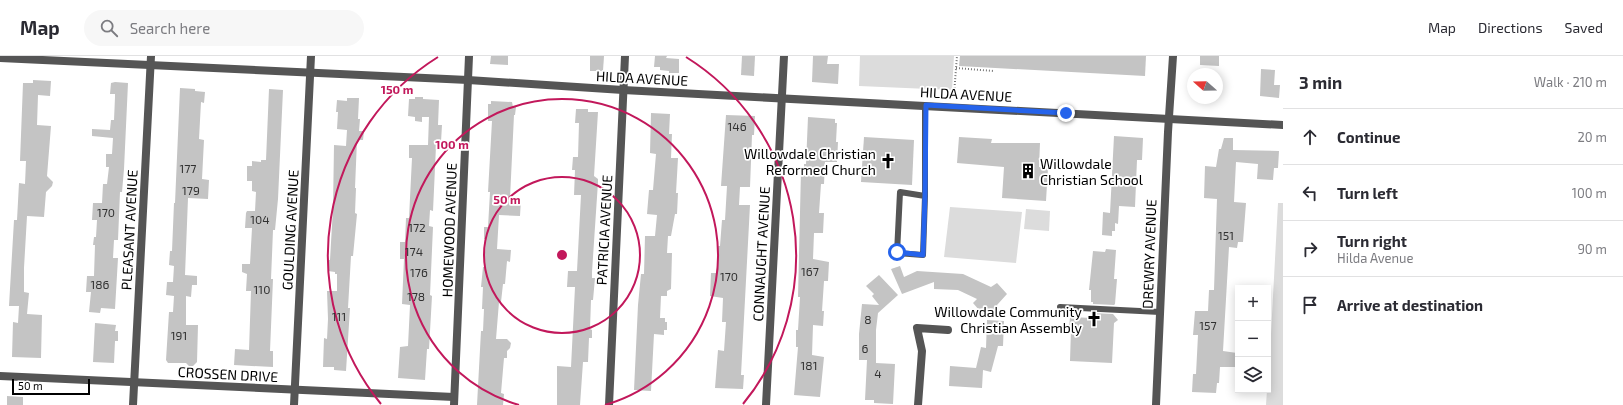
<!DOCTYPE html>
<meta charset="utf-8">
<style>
body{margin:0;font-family:"Exo 2",sans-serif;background:#f7f7f7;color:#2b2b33}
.controls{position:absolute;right:12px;bottom:12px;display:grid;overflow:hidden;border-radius:0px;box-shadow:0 2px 10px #0003}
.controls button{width:36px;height:36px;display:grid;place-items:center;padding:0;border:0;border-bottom:1px solid #e1e1e2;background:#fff;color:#2b2b33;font:20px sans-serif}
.compass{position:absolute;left:1187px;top:12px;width:36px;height:36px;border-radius:50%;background:#fff;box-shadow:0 2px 10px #0003;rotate:290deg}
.scale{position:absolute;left:12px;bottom:10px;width:78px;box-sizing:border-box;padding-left:4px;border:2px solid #000;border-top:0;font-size:11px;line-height:14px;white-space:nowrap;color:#000;-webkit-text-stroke:3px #fff;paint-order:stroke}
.stop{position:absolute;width:12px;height:12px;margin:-9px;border:3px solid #2563eb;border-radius:50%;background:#fff}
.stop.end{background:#2563eb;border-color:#fff;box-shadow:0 1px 4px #0008}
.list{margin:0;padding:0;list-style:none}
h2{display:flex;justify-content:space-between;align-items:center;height:52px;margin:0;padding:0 16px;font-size:17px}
h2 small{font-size:13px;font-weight:400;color:#7c7c81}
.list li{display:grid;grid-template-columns:26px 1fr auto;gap:12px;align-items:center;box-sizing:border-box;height:56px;padding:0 16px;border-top:1px solid #e1e1e2}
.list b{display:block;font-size:15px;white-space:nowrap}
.list p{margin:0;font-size:13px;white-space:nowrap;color:#7c7c81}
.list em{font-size:13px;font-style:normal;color:#7c7c81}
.icon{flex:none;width:22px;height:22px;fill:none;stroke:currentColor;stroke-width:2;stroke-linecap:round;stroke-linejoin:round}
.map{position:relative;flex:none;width:1283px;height:349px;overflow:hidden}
header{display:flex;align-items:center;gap:24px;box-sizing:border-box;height:56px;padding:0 20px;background:#fff;border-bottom:1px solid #e1e1e2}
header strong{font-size:19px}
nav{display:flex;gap:22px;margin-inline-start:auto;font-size:14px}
.search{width:280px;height:36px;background:#f7f7f7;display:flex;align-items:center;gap:10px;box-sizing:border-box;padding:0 14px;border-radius:22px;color:#7c7c81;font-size:15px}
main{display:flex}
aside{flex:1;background:#fff}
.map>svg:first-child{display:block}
.green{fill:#dcdcdc}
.building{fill:#c4c4c4}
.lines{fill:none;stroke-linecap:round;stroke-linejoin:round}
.path{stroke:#777;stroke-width:2;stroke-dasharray:1 2;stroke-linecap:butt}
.service{stroke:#555;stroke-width:6}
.minor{stroke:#555;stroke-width:8}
.tertiary{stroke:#555;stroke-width:8}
.route{stroke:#2563eb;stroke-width:5}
.ring{fill:none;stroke:#c2185b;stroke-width:2}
.labels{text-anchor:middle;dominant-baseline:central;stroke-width:3.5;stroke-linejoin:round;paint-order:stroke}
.number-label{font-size:12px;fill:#313131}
.street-label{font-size:14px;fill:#000;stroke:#fff}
.poi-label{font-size:14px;fill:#000;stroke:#fff;text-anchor:end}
.centre{fill:#c2185b;stroke:#fff;stroke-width:2}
.ring-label{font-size:12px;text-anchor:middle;font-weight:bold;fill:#c2185b;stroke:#fff;stroke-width:3.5;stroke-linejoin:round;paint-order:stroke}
</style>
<header>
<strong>Map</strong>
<div class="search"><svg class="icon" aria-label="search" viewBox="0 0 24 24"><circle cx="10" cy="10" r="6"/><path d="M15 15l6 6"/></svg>Search here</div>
<nav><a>Map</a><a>Directions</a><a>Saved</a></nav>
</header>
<main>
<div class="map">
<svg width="1283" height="349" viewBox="0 0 1283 349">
<rect width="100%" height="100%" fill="#fff"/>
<g class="green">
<path d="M860 0H954L952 34 859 30Z"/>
<path d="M1278 147H1283V349H1266L1267 334H1268Z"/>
<path d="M950 151 1022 156 1016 207 944 201Z"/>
<path d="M1026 153 1050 155 1049 175 1024 173Z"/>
</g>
<g class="building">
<path d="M491 0H508V9L490 8Z"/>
<path d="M590 0H604L603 15H590Z"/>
<path d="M655 0H667L666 2 679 3V17H669V15L660 14V11H654Z"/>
<path d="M742 0H755L754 20 741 19Z"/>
<path d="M813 0H828L827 8H839L838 28 812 26Z"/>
<path d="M960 0H1146L1145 20 959 10Z"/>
<path d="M1200 0H1219V10L1200 9Z"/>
<path d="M1261 13 1275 14 1274 29H1280L1279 42 1260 40Z"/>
<path d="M33 24 51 25 50 40 38 39 37 69 51 70 47 120 53 126 52 130 46 136 44 161 27 160 24 212V236L29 237 27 258 42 259 41 302 12 301 13 266 18 267 19 250H9L14 164H17L19 127 25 128 26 105H20L23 27H33Z"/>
<path d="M115 26 128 27 124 113 122 136H120L118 184H114L113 202H118L115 253 101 252 100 257 89 256 91 236H86L87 220H94L95 189H93L94 181H96L97 164H92L93 147H102L103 128H107L109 111H106V98H112L113 82 92 80V73L110 74 111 64H114L115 41V38H110L111 27Z"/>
<path d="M180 32 195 33V35L205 36 204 47 201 46 199 83 204 84 202 123 209 124 208 143 188 142 185 219 197 220V229H192L191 241 186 240V269H198L197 306 193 310H189L186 307H168L166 304 169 256H173L174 240 166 239 167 226H173L174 210 169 209 170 195H172L174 147H175Z"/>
<path d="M269 33 283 34 278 143 275 174H273L272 199 271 223H273L270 295H273V311L234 309 235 293 249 294 251 235H246L247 218 242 216V208H250L252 172H245L246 157 247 155H255L256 136 252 135V125H247V110H252V105L261 106V104H266Z"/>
<path d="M415 41H423V43L439 44 438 69H442L441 86 436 90 433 155 430 154 429 170 433 171 430 239 432 240 429 293H427L425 324 398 322 400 291 408 290 410 249 402 248 404 203H400V186H405L406 162H409L412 102H409V89H428L429 61H422V66L415 65V61L408 60 409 43H415Z"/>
<path d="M347 42H359L358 63H360L359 75H364L363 84H357L355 132H356L355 157 357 158 353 200H351L348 252H350L346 315 334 314V311H323L324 282 327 283 328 263 327 235H337V218H335V216L328 215 329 204H330L333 152 334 89 346 90 347 74 337 73 338 56H336L337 44 347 45Z"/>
<path d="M491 45 512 46 513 51H516L515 59H514L510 142 521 143 520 160 499 159 497 193 511 194 510 206 507 205 505 228H503L501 246H499L496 283H507L511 287 510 292 507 295V302H504L501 337 504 338 503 349H477L481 275H483L484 253H482L483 231H481L483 211H484L486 183H484V171H488L490 136H488L492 65H488V48H491Z"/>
<path d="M576 53H588V56H598L594 120 598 123V126L592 216V222H595L593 244H591L590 273 592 274V282H589L588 306H583L580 349H557V310L571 311 575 231H567L568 215H577L581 139H574L575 114H572L573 101H578L579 67H575Z"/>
<path d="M651 57 670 58 669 78H672L671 102H678L676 137H678L677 158H675L671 180H668L667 197H672L671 233 667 235V240H661L660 262H665V266H667V274H664V279L654 278 651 335 634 334 638 249 641 218H644L645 180H655L657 159 647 158 649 134H653L656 98 650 97Z"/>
<path d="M726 59 755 60 754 79H752L750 131H740L739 149H750L741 319H744L743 333 715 332 718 294 724 295 726 266H722L723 242 710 240 711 217H716L717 210H718L717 190H720L722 164H725L727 130H721Z"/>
<path d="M808 61 835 63V67H837L836 86H838L837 106H825L824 128H821L819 157H824L823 177H814L813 203 829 206 828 225H824L822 255H824L823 270 813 269 812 299 824 301 820 341 794 339 798 291H796V274H798L800 241H798L801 114H804V108H806Z"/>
<path d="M1114 80 1143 82 1142 104H1137L1135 151 1119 150 1118 168 1115 167V175H1112V180L1102 179 1103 156 1110 157Z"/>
<path d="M864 81 914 84 912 129 861 126Z"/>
<path d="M959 81 992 83 991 87H1040L1039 111 1048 112 1046 145 1002 142 1004 111 957 107Z"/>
<path d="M1224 82H1233V94L1279 95 1278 112H1274L1273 124 1257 123 1258 108 1236 106 1234 146 1246 147 1243 186H1238L1237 192 1229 191 1223 295 1237 297 1236 311H1220L1219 327H1217L1216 337 1192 336 1193 318H1196L1198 279H1193L1195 255H1208L1209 234H1214L1217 143 1204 142 1205 110 1216 111 1219 93H1221Z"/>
<path d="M1106 193 1116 194 1114 223H1117L1115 248 1114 249 1093 248V246H1091V234H1089L1093 195 1105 196Z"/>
<path d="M900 210 904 221 917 215 963 218 991 231 997 227 1007 238 997 249 998 251 986 262 973 247 977 243 958 234 934 233V226L902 238 891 213Z"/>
<path d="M879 219 898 239 878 257 876 274V307L895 308 893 348 874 347V344H865L867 304H859V278L862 248 879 249 872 240 874 238 866 230Z"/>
<path d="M1092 257 1113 258 1118 264 1114 267 1112 307 1070 305 1071 273H1069L1070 261 1092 262Z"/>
<path d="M987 264 1004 265 1003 290H998L991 316 983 314 982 332 949 330 950 310 976 312 981 291 986 292Z"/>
<path d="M95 267 116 269 115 275H118V285H115L114 307 93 306Z"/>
<path d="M7 340 23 341V349H7Z"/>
</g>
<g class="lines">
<g class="path">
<path d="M956 12 994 15"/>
<path d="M954 38 957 0"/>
</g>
<g class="service">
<path d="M925 140 900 136 897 197 923 199 925 140V49"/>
<path d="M1060 251 1160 256"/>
</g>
<g class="minor">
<path d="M0 320 454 341"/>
<path d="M133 349 151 0"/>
<path d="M294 349 311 0"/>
<path d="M454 349 469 0"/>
<path d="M609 349 625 0"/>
<path d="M766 349 784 0"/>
<path d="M918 349 922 295 917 272 948 274"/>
</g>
<g class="tertiary">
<path d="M0 2 468 24 623 34 1283 69"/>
<path d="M1156 349 1168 76 1173 0"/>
</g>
</g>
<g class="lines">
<path class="route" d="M897 196 923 199 925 140 926 49 1066 57"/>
</g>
<g class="ring">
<circle cx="562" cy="199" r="78"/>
<path d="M519 349A156 156 0 1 1 605 349"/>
<path d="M381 348A234 234 0 0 1 438 1M686 1A234 234 0 0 1 743 348"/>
</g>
<defs>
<symbol id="church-bare" viewBox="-9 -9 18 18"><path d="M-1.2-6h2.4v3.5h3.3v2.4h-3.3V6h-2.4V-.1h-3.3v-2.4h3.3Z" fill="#000" stroke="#fff" stroke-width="2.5" paint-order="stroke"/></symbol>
<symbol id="building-bare" viewBox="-9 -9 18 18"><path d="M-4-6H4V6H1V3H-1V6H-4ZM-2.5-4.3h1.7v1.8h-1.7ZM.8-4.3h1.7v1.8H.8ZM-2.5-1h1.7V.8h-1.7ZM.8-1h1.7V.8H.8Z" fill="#000" stroke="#fff" stroke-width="2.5" paint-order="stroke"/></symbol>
</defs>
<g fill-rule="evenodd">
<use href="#church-bare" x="877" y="94" width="22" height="22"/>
<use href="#building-bare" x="1017" y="104" width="22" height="22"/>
<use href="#church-bare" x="1083" y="252" width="22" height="22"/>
</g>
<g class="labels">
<g class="number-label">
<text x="737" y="70">146</text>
<text x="188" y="112">177</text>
<text x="191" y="134">179</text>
<text x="106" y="156">170</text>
<text x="260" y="163">104</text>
<text x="417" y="171">172</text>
<text x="1226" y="179">151</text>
<text x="414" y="195">174</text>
<text x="810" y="215">167</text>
<text x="419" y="216">176</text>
<text x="729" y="220">170</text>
<text x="100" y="228">186</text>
<text x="262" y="233">110</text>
<text x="416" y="240">178</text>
<text x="339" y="260">111</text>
<text x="868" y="263">8</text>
<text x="1208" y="269">157</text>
<text x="179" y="279">191</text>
<text x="865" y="292">6</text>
<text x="809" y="309">181</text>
<text x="878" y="317">4</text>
</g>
<g class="street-label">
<text transform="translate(642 22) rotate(3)">HILDA AVENUE</text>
<text transform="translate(966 38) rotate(3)">HILDA AVENUE</text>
<text transform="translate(129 174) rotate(-87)">PLEASANT AVENUE</text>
<text transform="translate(290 174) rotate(-87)">GOULDING AVENUE</text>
<text transform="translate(449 174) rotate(-88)">HOMEWOOD AVENUE</text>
<text transform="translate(604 174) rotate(-87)">PATRICIA AVENUE</text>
<text transform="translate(761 198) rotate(-87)">CONNAUGHT AVENUE</text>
<text transform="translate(1149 198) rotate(-88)">DREWRY AVENUE</text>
<text transform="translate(228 318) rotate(3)">CROSSEN DRIVE</text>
</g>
<g class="poi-label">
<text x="876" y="97">Willowdale Christian<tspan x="876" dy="16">Reformed Church</tspan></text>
<text x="1040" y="107" text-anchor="start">Willowdale<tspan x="1040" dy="16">Christian School</tspan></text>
<text x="1082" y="255">Willowdale Community<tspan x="1082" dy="16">Christian Assembly</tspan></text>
</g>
</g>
<circle cx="562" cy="199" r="6" class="centre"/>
<g class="ring-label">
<text x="397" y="38">150 m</text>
<text x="452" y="93">100 m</text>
<text x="507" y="148">50 m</text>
</g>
</svg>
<div class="controls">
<button>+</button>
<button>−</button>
<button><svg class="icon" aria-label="layers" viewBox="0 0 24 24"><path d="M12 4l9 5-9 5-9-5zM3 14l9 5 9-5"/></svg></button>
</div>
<svg class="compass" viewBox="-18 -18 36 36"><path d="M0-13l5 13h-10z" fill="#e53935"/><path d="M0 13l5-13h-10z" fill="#7c7c81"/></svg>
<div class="scale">50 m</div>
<div class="stop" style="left:897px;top:196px"></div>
<div class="stop end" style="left:1066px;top:57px"></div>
</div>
<aside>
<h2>3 min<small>Walk · 210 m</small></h2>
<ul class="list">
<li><svg class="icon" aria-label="ahead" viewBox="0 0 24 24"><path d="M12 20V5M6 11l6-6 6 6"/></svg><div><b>Continue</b></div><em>20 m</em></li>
<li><svg class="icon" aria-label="left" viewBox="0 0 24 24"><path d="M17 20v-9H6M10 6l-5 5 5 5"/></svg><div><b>Turn left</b></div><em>100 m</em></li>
<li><svg class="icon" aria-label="right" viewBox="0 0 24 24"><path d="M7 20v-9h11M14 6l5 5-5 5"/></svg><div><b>Turn right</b><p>Hilda Avenue</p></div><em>90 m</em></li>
<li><svg class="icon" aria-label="arrive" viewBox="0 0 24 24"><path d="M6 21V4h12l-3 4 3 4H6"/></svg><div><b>Arrive at destination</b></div></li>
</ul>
</aside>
</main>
